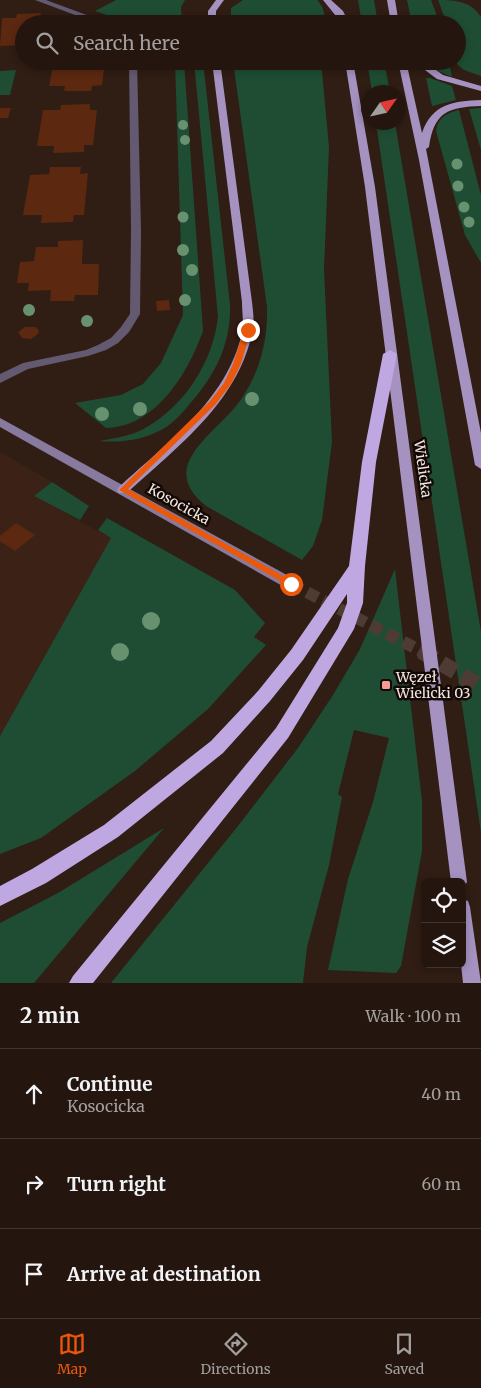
<!DOCTYPE html>
<meta charset="utf-8">
<style>
body{margin:0;font-family:Merriweather,serif;background:#2c1f18;color:#f1f3f6}
.controls{position:absolute;right:15px;bottom:15px;display:grid;overflow:hidden;border-radius:8px;box-shadow:0 2px 8px #0003}
.controls button{width:45px;height:45px;display:grid;place-items:center;padding:0;border:0;border-bottom:1px solid #41352f;background:#24160f;color:#f1f3f6;font:25px sans-serif}
.compass{position:absolute;left:361px;top:85px;width:45px;height:45px;border-radius:50%;background:#24160f;box-shadow:0 2px 8px #0003;rotate:56deg}
.stop{position:absolute;width:15px;height:15px;margin:-11px;border:4px solid #ea580c;border-radius:50%;background:#fff}
.stop.end{background:#ea580c;border-color:#fff;box-shadow:0 1px 5px #0008}
.list{margin:0;padding:0;list-style:none}
h2{display:flex;justify-content:space-between;align-items:center;height:65px;margin:0;padding:0 20px;font-size:21px}
h2 small{font-size:16px;font-weight:400;color:#a39f9e}
.list li{display:grid;grid-template-columns:32px 1fr auto;gap:15px;align-items:center;box-sizing:border-box;height:90px;padding:0 20px;border-top:1px solid #41352f}
.list b{display:block;font-size:19px;white-space:nowrap}
.list p{margin:0;font-size:16px;white-space:nowrap;color:#a39f9e}
.list em{font-size:16px;font-style:normal;color:#a39f9e}
.icon{flex:none;width:28px;height:28px;fill:none;stroke:currentColor;stroke-width:2;stroke-linecap:round;stroke-linejoin:round}
.map{position:relative;flex:none;width:481px;height:983px;overflow:hidden}
.search{position:absolute;background:#24160f;box-shadow:0 2px 8px #0003;left:15px;right:15px;top:15px;height:55px;display:flex;align-items:center;gap:12px;box-sizing:border-box;padding:0 18px;border-radius:28px;color:#a39f9e;font-size:19px}
.sheet{height:335px;background:#24160f}
nav{display:flex;justify-content:space-around;align-items:center;box-sizing:border-box;height:70px;border-top:1px solid #41352f;background:#24160f;font-size:14px;color:#a39f9e}
nav a{display:grid;justify-items:center;gap:2px}
nav .on{color:#ea580c}
.map>svg:first-child{display:block}
.built{fill:#3c2216}
.green{fill:#1e4d34}
.building{fill:#5c2810}
.lines{fill:none;stroke-linecap:round;stroke-linejoin:round}
.secondary-tunnel-far1{stroke:#4e3b33;stroke-width:12;stroke-dasharray:12 6;stroke-linecap:butt}
.secondary-tunnel{stroke:#4e3b33;stroke-width:16;stroke-dasharray:16 8;stroke-linecap:butt}
.lane{fill:#635a71;fill-rule:evenodd}
.secondary{fill:#887a9e;fill-rule:evenodd}
.primary{fill:#a592c1;fill-rule:evenodd}
.highway{fill:#bfa8e1;fill-rule:evenodd}
.tree{fill:#689170}
.route{fill:#ea580c}
.poi-dot{fill:#f59b97;stroke:#120906;stroke-width:2}
.labels{text-anchor:middle;dominant-baseline:central;stroke-width:5;stroke-linejoin:round;paint-order:stroke}
.street-label{font-size:14px;fill:#f5e7e0;stroke:#120906}
.poi-label{font-size:14px;fill:#f5e7e0;stroke:#120906;text-anchor:start}
</style>
<div class="map">
<svg width="481" height="983" viewBox="0 0 481 983">
<rect width="100%" height="100%" fill="#301d14"/>
<path class="built" d="M0 452 52 482 34 496 111 538 0 736Z"/>
<g class="green">
<path d="M116 0H185L181 7 182 24H133L95 11Z"/>
<path d="M243 0H317C323 6 326 15 324 24H231V8Z"/>
<path d="M358 0H374L378 24H362Z"/>
<path d="M407 0H431L440 24H412Z"/>
<path d="M438 0C455 0 471 1 481 17V76L464 70 457 64V24H447Z"/>
<path d="M175 61H184L203 331C188 373 156 427 106 428L75 403 121 395 143 384 161 363 183 315Z"/>
<path d="M194 61H203L230 305C231 342 217 372 193 400 185 410 174 423 163 429 143 440 121 443 99 441 115 438 133 436 147 427 186 404 213 361 218 317Z"/>
<path d="M233 61H321L329 147 324 269 332 442 322 520 313 546 302 560 206 506C154 464 219 433 242 398 260 371 268 340 267 307Z"/>
<path d="M367 61H384L390 92H372Z"/>
<path d="M425 61H449L452 77 436 70Z"/>
<path d="M16 70 10 95H0V71Z"/>
<path d="M426 78H430L452 86 456 100 432 106Z"/>
<path d="M481 108V150L469 109Z"/>
<path d="M459 110 481 195V263L465 235 436 131C438 117 447 113 459 110Z"/>
<path d="M376 123H395L481 632V833Z"/>
<path d="M52 482 89 506 80 520 34 496Z"/>
<path d="M107 518 235 590 265 623 254 637 266 645 208 709 135 771 41 838 0 854V736L111 538 98 530Z"/>
<path d="M395 569 422 801V851L401 966 396 973 328 970 348 879 373 802 389 738 354 730 338 794 342 797 329 865 307 947 303 983H111L238 826 298 748 333 695 360 649Z"/>
<path d="M164 828 34 983H0V923L58 893Z"/>
</g>
<g class="building">
<path d="M41 13 40 17H49V24H24V45L0 46 2 18H16L17 14Z"/>
<path d="M54 61H105L102 85 92 86 91 91H64L65 86H49Z"/>
<path d="M90 104V110H97L93 145H84V152L53 153 54 146H37L43 110H60L61 105Z"/>
<path d="M0 108H11L8 118H0Z"/>
<path d="M50 167H81L80 174 88 173 84 215H74L73 222 41 223 42 215H23L30 175 49 174Z"/>
<path d="M83 240 82 264H99L98 295H75L74 301H50L51 290 28 291 29 283H17L20 262 34 261 36 247H58V241Z"/>
<path d="M169 300 170 310 157 311 156 301Z"/>
<path d="M25 327H35L39 330 38 334 31 339 22 338 18 332Z"/>
<path d="M16 523 35 535 15 551 0 541V536Z"/>
</g>
<g class="lines">
<path class="secondary-tunnel-far1" d="M291 584 423 652"/>
<path class="secondary-tunnel" d="M421 651 481 687"/>
<g class="lane">
<path d="M35 0H46L111 24H99Z"/>
<path d="M129 61H137L141 231 140 314 129 332 118 343 106 350 88 356 28 369 0 383V374L23 363 86 350 98 345 111 338 121 327 130 314 131 231Z"/>
</g>
<path class="secondary" d="M0 418 296 580 298 584 296 588 291 589 286 588 0 427Z"/>
<g class="primary">
<path d="M216 0H224L216 11V24H208V11Z"/>
<path d="M323 0H331L343 11 347 19 346 21H340Z"/>
<path d="M387 0H395L399 24H391Z"/>
<path d="M212 61H220L252 302C253 312 255 323 252 333 238 402 176 448 127 493H119L117 490 119 487C167 443 227 400 242 333 244 323 242 312 242 302Z"/>
<path d="M345 61H353L375 187 467 882 462 889V882H451L365 187Z"/>
<path d="M398 61H406L422 133C432 104 453 101 481 100V106C448 107 434 112 429 147L426 149 481 433V469L475 465 419 160Z"/>
<path d="M413 61H423L443 75 481 86V91L437 79Z"/>
<path d="M462 899 468 901 470 907 481 983H463L461 964Z"/>
</g>
<path class="highway" d="M390 350 397 354 376 462 365 566 363 603 354 629 288 738 93 983H69L73 976 276 728 338 628 347 603V594L303 660 270 701 223 753 118 837 46 883 0 906V886L32 869 104 825 211 741 258 691 291 650 349 566 362 462 383 354Z"/>
</g>
<g class="tree">
<circle cx="183" cy="125" r="5"/>
<circle cx="185" cy="140" r="5"/>
<circle cx="457" cy="164" r="5.5"/>
<circle cx="458" cy="186" r="5.5"/>
<circle cx="464" cy="207" r="5.5"/>
<circle cx="183" cy="217" r="5.5"/>
<circle cx="469" cy="222" r="5.5"/>
<circle cx="183" cy="250" r="6"/>
<circle cx="192" cy="270" r="6"/>
<circle cx="185" cy="300" r="6"/>
<circle cx="29" cy="310" r="6"/>
<circle cx="87" cy="321" r="6"/>
<circle cx="252" cy="399" r="7"/>
<circle cx="140" cy="409" r="7"/>
<circle cx="102" cy="414" r="7"/>
<circle cx="151" cy="621" r="9"/>
<circle cx="120" cy="652" r="9"/>
</g>
<path class="route" d="M248 328 251 330 241 364 231 384 215 405 128 489 294 582V586L291 587 119 490 210 401 224 383 233 364 244 330Z"/>
<rect class="poi-dot" x="381" y="680" width="10" height="10" rx="2.5"/>
<g class="labels">
<g class="street-label">
<text transform="translate(423 469) rotate(82)">Wielicka</text>
<text transform="translate(179 504) rotate(29)">Kosocicka</text>
</g>
<g class="poi-label">
<text x="396" y="677">Węzeł<tspan x="396" dy="16">Wielicki 03</tspan></text>
</g>
</g>
</svg>
<div class="controls">
<button><svg class="icon" aria-label="locate" viewBox="0 0 24 24"><circle cx="12" cy="12" r="6"/><path d="M12 2v4M12 18v4M2 12h4M18 12h4"/></svg></button>
<button><svg class="icon" aria-label="layers" viewBox="0 0 24 24"><path d="M12 4l9 5-9 5-9-5zM3 14l9 5 9-5"/></svg></button>
</div>
<svg class="compass" viewBox="-18 -18 36 36"><path d="M0-13l5 13h-10z" fill="#e53935"/><path d="M0 13l5-13h-10z" fill="#a39f9e"/></svg>
<div class="stop" style="left:291px;top:584px"></div>
<div class="stop end" style="left:248px;top:330px"></div>
<div class="search"><svg class="icon" aria-label="search" viewBox="0 0 24 24"><circle cx="10" cy="10" r="6"/><path d="M15 15l6 6"/></svg>Search here</div>
</div>
<section class="sheet">
<h2>2 min<small>Walk · 100 m</small></h2>
<ul class="list">
<li><svg class="icon" aria-label="ahead" viewBox="0 0 24 24"><path d="M12 20V5M6 11l6-6 6 6"/></svg><div><b>Continue</b><p>Kosocicka</p></div><em>40 m</em></li>
<li><svg class="icon" aria-label="right" viewBox="0 0 24 24"><path d="M7 20v-9h11M14 6l5 5-5 5"/></svg><div><b>Turn right</b></div><em>60 m</em></li>
<li><svg class="icon" aria-label="arrive" viewBox="0 0 24 24"><path d="M6 21V4h12l-3 4 3 4H6"/></svg><div><b>Arrive at destination</b></div></li>
</ul>
</section>
<nav>
<a class="on"><svg class="icon" aria-label="map" viewBox="0 0 24 24"><path d="M3 6l6-2 6 2 6-2v14l-6 2-6-2-6 2zM9 4v14M15 6v14"/></svg>Map</a>
<a><svg class="icon" aria-label="directions" viewBox="0 0 24 24"><path d="M12 3l9 9-9 9-9-9zM9 14v-3h6M13 9l2 2-2 2"/></svg>Directions</a>
<a><svg class="icon" aria-label="saved" viewBox="0 0 24 24"><path d="M7 4h10v16l-5-4-5 4z"/></svg>Saved</a>
</nav>
